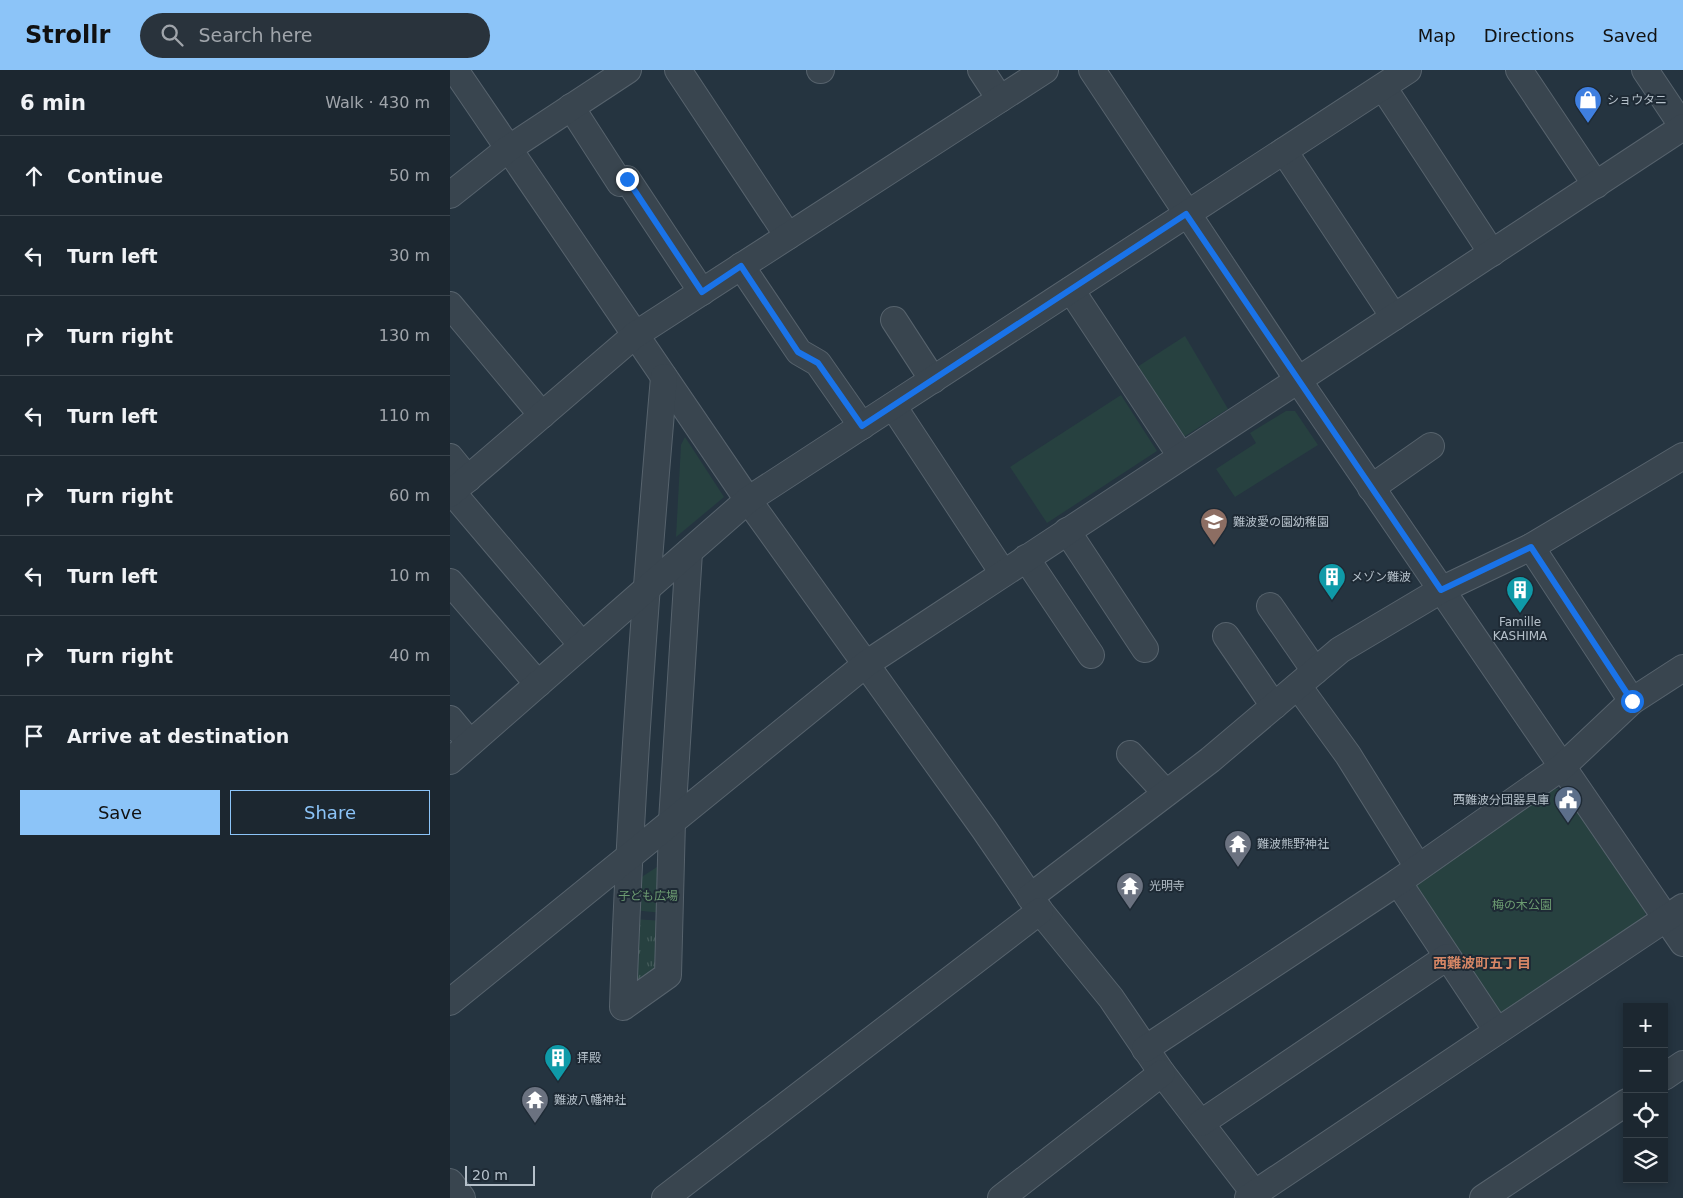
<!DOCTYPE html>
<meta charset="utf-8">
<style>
body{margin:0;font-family:"DejaVu Sans","Noto Sans JP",sans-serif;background:#29333c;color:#f1f3f6}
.controls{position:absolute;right:15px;bottom:15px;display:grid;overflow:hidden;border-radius:0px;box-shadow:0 2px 8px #0003}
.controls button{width:45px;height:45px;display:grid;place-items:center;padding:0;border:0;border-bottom:1px solid #3a444c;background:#1c2730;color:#f1f3f6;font:25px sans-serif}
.scale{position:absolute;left:15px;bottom:12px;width:70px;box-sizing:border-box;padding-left:5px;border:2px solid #b5c0ca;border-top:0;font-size:14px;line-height:18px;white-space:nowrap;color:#b5c0ca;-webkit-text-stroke:4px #1e2a35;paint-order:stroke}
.stop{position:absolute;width:15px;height:15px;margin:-11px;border:4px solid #1a73e8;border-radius:50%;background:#fff}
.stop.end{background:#1a73e8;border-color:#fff;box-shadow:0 1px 5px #0008}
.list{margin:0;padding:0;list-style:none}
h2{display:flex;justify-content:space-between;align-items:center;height:65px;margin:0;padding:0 20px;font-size:21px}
h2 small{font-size:16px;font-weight:400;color:#a0a5ab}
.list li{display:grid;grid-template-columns:32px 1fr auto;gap:15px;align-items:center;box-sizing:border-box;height:80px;padding:0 20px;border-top:1px solid #3a444c}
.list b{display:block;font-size:19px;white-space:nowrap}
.list em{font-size:16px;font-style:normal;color:#a0a5ab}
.actions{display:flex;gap:10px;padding:15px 20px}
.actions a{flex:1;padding:11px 0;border:1px solid #8cc4f8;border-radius:0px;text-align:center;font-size:18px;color:#8cc4f8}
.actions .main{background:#8cc4f8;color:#111}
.icon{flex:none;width:28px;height:28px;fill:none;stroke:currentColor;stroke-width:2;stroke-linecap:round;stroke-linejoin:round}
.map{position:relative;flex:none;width:1233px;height:1128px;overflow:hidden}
header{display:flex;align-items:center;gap:30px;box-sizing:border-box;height:70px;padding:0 25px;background:#8cc4f8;color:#111}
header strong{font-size:24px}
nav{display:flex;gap:28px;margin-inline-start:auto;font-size:18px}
.search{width:350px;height:45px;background:#29333c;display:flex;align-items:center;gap:12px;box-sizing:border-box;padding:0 18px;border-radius:28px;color:#a0a5ab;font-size:19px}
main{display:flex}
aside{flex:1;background:#1c2730}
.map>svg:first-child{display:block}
.grass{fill:url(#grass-tufts)}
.park{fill:#274140}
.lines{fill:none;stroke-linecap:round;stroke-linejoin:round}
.minor-casing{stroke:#57636d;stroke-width:28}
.minor{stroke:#39454f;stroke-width:26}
.route{stroke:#1a73e8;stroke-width:6}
.labels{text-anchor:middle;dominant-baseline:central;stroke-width:4;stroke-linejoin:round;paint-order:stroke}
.poi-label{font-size:12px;fill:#b5c0ca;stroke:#1e2a35;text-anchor:start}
.park-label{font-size:12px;fill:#6c9b71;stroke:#1e2a35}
.neighbourhood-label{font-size:14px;font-weight:bold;fill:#d68665;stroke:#1e2a35}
</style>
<header>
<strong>Strollr</strong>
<div class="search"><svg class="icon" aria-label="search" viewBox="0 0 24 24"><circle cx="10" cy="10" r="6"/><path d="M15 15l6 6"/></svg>Search here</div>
<nav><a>Map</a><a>Directions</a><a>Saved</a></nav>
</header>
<main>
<aside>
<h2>6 min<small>Walk · 430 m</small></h2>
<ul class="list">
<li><svg class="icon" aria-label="ahead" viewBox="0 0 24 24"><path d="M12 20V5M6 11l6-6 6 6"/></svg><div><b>Continue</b></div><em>50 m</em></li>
<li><svg class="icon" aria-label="left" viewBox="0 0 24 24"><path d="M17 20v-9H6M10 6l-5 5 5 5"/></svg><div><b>Turn left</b></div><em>30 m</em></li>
<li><svg class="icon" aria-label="right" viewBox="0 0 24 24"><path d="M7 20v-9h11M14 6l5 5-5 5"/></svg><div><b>Turn right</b></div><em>130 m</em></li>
<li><svg class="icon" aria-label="left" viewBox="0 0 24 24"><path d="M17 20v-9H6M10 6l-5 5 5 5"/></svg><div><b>Turn left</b></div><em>110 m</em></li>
<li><svg class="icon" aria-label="right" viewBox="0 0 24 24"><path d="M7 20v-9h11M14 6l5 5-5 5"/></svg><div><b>Turn right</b></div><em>60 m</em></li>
<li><svg class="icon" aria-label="left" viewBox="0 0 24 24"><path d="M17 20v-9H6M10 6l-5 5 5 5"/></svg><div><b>Turn left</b></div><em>10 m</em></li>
<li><svg class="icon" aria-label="right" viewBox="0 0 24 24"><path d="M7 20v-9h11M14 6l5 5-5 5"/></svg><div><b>Turn right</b></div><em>40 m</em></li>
<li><svg class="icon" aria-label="arrive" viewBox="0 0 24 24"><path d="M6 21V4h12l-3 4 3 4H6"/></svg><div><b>Arrive at destination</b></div></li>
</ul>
<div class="actions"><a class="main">Save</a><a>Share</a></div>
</aside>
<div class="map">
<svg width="1233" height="1128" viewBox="0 0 1233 1128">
<defs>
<pattern id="grass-tufts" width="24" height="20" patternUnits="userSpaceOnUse" patternTransform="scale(1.25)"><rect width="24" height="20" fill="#274140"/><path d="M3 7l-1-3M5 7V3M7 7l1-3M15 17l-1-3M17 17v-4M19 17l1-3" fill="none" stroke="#445b5a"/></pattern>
</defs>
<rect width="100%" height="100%" fill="#253440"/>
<path class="grass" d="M184 849 212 851 211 900 183 919Z"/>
<g class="park">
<path d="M735 266 778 339 729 370 681 301Z"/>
<path d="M671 325 707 381 597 453 560 397Z"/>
<path d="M836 341H845L868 375 785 427 766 399 806 373 800 363Z"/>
<path d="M235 367 274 427 226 467 231 375Z"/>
<path d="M1103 719H1113L1196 840 1195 847 1050 946 963 812Z"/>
<path d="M213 793 212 843 183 840 184 812Z"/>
</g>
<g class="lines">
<defs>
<g id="minor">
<path d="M5 0 298 430 534 759 590 841 661 928 712 1003 808 1128"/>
<path d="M228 0 338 166"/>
<path d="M370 0H371"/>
<path d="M531 0 550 29"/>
<path d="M642 0 848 310 1233 873"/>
<path d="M1069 0 1146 115"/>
<path d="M1195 0 1233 57"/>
<path d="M933 17 1042 183"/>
<path d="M121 37 170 113 177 109 252 222"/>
<path d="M834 81 944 247"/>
<path d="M0 125 58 79 178 0"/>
<path d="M291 196 349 282 368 293 412 356"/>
<path d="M621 220 731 386"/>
<path d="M0 235 92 345"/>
<path d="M444 250 483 310"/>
<path d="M214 307C196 517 180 726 173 937L218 905 222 751 239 482"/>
<path d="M443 336 553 503"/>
<path d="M0 387 18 409"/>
<path d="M921 418 981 376"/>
<path d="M2 422 132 575"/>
<path d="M0 424 185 265 595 0"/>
<path d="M617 461 695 579"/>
<path d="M1081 477 1182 631"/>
<path d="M576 488 641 585"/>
<path d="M0 512 88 614"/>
<path d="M820 536 865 601"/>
<path d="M776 566 824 636"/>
<path d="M848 616 898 685 968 797"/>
<path d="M0 649 20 673"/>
<path d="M680 684 716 723"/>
<path d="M0 691 298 430 958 0"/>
<path d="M948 812 1047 961"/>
<path d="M580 827 760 690 890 580 991 520 1081 477 1233 386"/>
<path d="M0 932 416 594 1233 57"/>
<path d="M695 979 948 812 1112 697 1182 631 1233 598"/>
<path d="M1214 1007 1233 994"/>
<path d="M751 1053 997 887"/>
<path d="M0 1112 12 1128"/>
<path d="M215 1128 590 841"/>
<path d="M551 1128 712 1003"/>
<path d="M798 1128 1233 837"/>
<path d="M1033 1128 1177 1032"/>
</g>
</defs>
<use href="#minor" class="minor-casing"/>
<use href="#minor" class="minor"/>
</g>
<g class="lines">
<path class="route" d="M177 109 252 222 291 196 348 282 368 293 412 356 736 144 991 520 1081 477 1182 631"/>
</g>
<defs>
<symbol id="shop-pin" viewBox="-11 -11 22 30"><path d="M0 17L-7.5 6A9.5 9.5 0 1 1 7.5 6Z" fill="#3f7fe0" stroke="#1e2a35"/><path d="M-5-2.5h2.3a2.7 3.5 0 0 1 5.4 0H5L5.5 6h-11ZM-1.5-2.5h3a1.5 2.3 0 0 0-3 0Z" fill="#fff"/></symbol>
<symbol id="school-pin" viewBox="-11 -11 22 30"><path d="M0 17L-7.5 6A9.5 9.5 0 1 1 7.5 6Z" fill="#8d6e63" stroke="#1e2a35"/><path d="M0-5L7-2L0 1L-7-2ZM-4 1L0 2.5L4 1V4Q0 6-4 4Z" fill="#fff"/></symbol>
<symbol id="building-pin" viewBox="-11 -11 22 30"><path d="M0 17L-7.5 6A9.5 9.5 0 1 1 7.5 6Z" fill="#0f9aa8" stroke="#1e2a35"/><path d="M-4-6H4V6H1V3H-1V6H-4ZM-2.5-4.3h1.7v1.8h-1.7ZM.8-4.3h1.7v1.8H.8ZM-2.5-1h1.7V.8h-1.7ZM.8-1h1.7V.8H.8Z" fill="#fff"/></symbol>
<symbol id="civic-pin" viewBox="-11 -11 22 30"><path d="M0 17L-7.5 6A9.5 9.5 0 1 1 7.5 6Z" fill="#5c6f8a" stroke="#1e2a35"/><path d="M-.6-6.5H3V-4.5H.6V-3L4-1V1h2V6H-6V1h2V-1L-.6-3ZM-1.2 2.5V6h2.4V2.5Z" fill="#fff"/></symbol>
<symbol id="temple-pin" viewBox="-11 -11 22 30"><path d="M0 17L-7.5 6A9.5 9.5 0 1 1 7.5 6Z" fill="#6b7280" stroke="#1e2a35"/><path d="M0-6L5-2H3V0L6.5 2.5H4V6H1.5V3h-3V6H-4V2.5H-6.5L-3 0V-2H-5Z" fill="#fff"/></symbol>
</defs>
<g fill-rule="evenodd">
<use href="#shop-pin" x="1122" y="14" width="32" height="43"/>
<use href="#school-pin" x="748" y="436" width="32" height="43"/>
<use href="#building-pin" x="866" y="491" width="32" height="43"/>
<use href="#building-pin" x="1054" y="504" width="32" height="43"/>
<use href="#civic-pin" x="1102" y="714" width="32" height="43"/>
<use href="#temple-pin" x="772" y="758" width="32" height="43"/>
<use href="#temple-pin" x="664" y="800" width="32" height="43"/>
<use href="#building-pin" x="92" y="972" width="32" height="43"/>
<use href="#temple-pin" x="69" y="1014" width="32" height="43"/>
</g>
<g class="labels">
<g class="poi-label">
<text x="1157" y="30">ショウタニ</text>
<text x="783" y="452">難波愛の園幼稚園</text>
<text x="901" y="507">メゾン難波</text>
<text x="1070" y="552" text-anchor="middle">Famille<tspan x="1070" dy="14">KASHIMA</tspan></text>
<text x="1099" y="730" text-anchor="end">西難波分団器具庫</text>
<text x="807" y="774">難波熊野神社</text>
<text x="699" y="816">光明寺</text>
<text x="127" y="988">拝殿</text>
<text x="104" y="1030">難波八幡神社</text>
</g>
<g class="park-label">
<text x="198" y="826">子ども広場</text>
<text x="1072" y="835">梅の木公園</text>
</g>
<g class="neighbourhood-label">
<text x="1032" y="893">西難波町五丁目</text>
</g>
</g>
</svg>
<div class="controls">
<button>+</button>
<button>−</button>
<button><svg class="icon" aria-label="locate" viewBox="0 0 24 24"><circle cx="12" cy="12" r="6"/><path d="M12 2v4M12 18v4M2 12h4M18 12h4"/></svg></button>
<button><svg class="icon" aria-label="layers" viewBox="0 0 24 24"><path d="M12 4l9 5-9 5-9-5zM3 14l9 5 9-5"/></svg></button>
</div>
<div class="scale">20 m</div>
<div class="stop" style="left:1182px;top:631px"></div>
<div class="stop end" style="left:177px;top:109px"></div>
</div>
</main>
